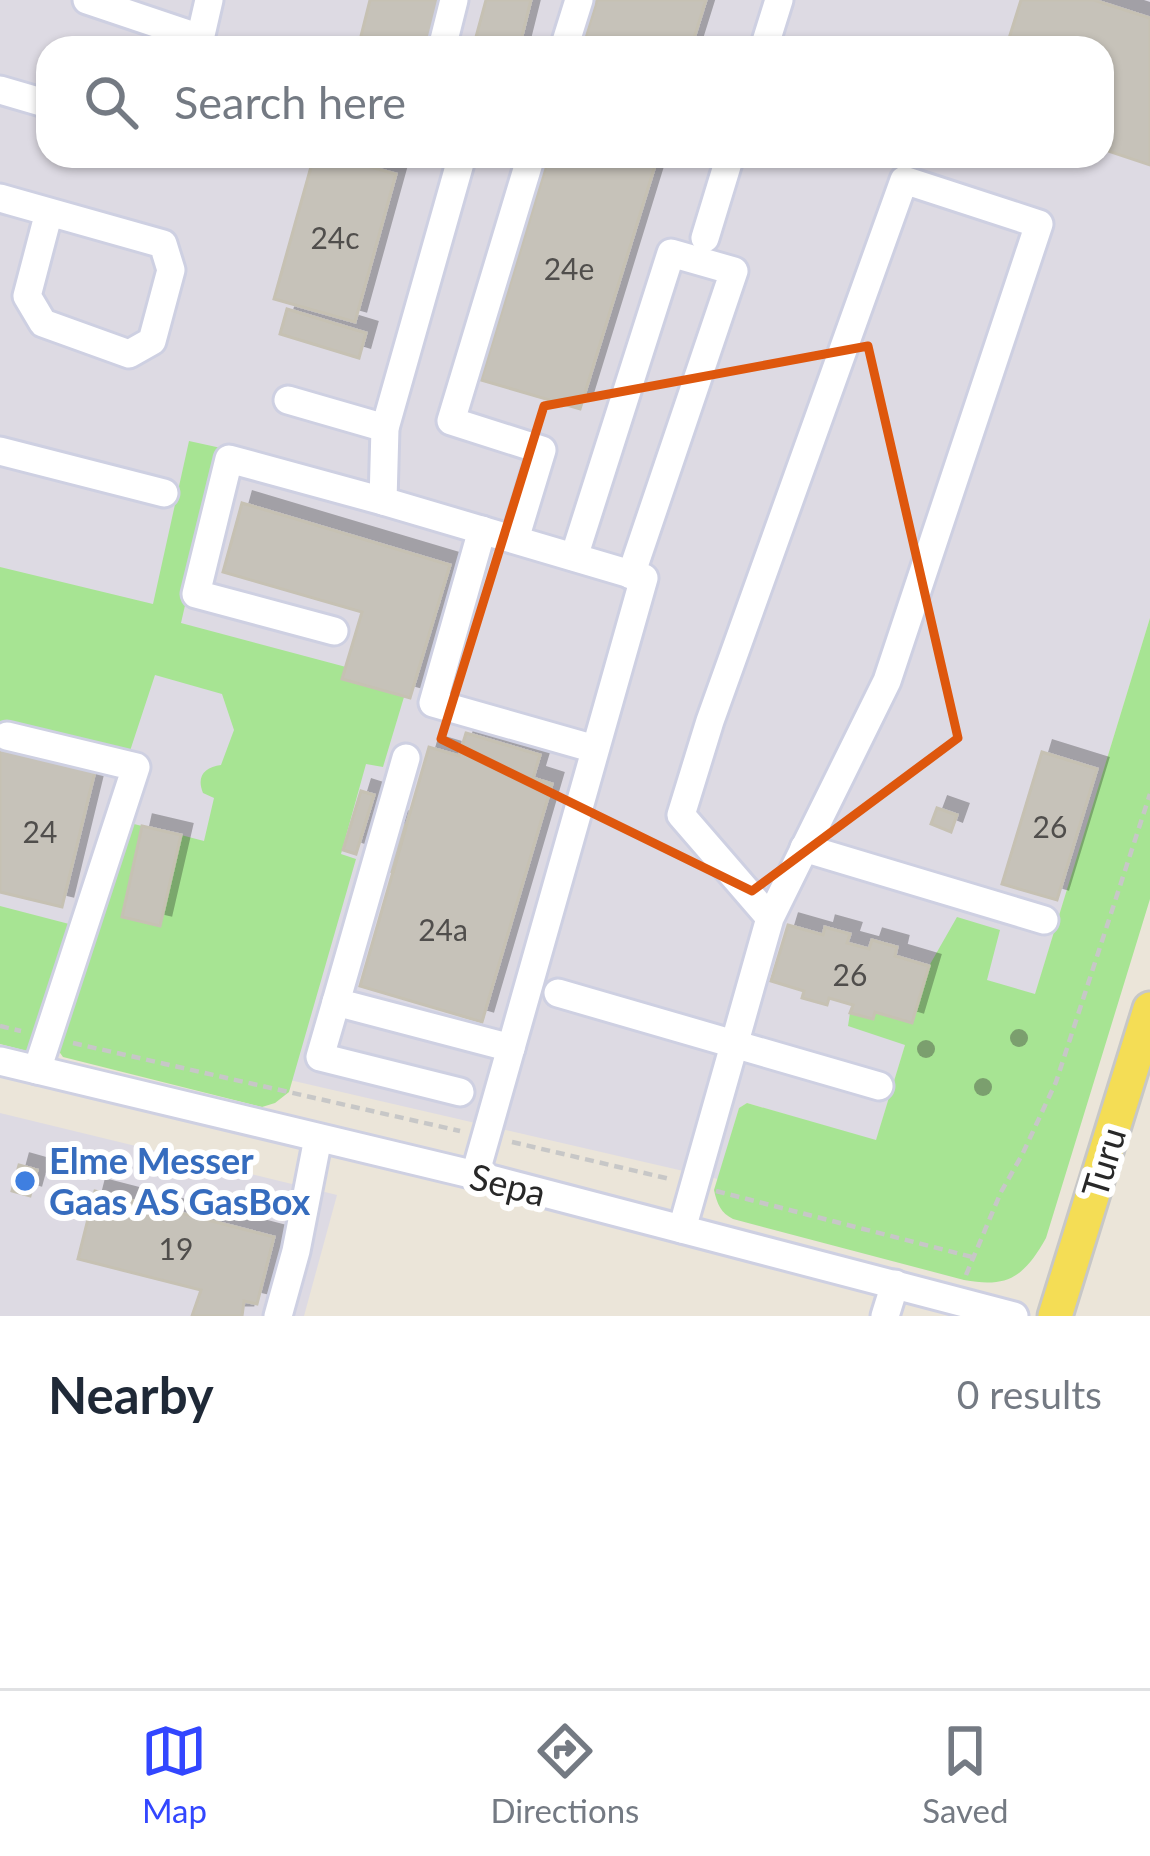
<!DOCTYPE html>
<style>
body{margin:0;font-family:Lato,sans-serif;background:#f6f6f7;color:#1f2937}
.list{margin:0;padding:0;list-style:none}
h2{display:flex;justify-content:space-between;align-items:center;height:156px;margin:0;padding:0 48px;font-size:51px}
h2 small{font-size:39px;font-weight:400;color:#747a83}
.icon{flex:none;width:66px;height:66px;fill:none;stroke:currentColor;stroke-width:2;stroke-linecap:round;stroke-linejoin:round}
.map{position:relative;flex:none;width:1150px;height:1316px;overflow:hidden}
.search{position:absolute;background:#fff;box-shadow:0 3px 9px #0004;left:36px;right:36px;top:36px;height:132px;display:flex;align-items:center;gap:30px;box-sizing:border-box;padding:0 42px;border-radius:36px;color:#747a83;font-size:45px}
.sheet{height:372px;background:#fff}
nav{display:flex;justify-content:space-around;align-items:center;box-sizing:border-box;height:168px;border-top:3px solid #e0e1e3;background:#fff;font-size:33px;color:#747a83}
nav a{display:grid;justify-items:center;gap:6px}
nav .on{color:#3246ff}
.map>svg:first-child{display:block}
.industrial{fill:#dddae3;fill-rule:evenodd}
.green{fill:#a7e493}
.building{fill:#c6c2b9;stroke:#c6c1b3;stroke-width:3;filter:url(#shadow)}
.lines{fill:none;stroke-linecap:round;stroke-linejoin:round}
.minor-casing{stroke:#ced0e2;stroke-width:33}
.major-casing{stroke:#c7c7c7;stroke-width:39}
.path{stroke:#c7c7c7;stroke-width:4.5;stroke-dasharray:9 6;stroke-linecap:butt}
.minor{stroke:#fff;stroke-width:27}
.major{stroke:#f4dd55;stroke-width:33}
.tree{fill:#7b9f6e}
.marked{fill:none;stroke:#de570d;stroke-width:9;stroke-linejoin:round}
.shop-dot{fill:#3f7fe0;stroke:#fff;stroke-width:4.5}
.labels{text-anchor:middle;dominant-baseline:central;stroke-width:12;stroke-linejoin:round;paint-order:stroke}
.number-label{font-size:30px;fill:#504e4c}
.shop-label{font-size:36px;font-weight:bold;fill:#366cbe;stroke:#fff;text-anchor:start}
.street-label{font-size:36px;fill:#282828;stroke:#fff}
</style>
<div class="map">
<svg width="1150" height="1316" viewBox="0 0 1150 1316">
<defs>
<filter id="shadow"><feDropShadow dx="11" dy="-11" stdDeviation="0" flood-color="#0004"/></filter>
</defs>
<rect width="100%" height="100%" fill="#ebe5d9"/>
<g class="industrial">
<path d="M0 0H1150V618L1035 995 929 966 876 1141 747 1103 739 1108 718 1179 0 1013ZM48 48H1102V156H48Z"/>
<path d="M0 1113 337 1195 304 1316H0Z"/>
</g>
<g class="green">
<path d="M189 441 221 448 181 623 346 667 343 679 404 697 383 767 366 764 341 854 356 859 289 1092 275 1103 262 1107 63 1057 58 1050V1040L130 823 142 826 123 917 160 925 181 835 204 841 214 798 203 793C196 776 205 767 221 765L234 730 222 694 155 675 129 754 0 741V567L153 604Z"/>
<path d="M1150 618V899L1046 1238C1024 1277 1008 1288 964 1280L733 1219C721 1213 717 1204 714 1190L739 1108 747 1103 876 1140 905 1045 848 1026 850 1013 872 1019 875 1012 912 1022 929 966 957 917 1000 930 987 980 1035 994Z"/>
<path d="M0 906 73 925 35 1045 27 1051 0 1044Z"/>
</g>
<g class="building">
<path d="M370 0H439L427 48H358Z"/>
<path d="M486 0H531L519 48H473Z"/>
<path d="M597 0H706L691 48H582Z"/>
<path d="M1021 0H1094L1150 18V165L1102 149V48H1006Z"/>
<path d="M314 156H331L396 174 355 322 274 299Z"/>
<path d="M549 156H658L580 409 481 380Z"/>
<path d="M287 309 366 333 359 358 280 334Z"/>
<path d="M242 503 450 565 410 698 342 679 362 612 223 572Z"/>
<path d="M466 733 540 755 533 778 552 784 482 1022 360 986 429 747 459 756Z"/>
<path d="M0 748 95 771 62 907 0 892Z"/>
<path d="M1042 752 1097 769 1057 900 1002 884Z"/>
<path d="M361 791 374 795 356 854 343 850Z"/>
<path d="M937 808 957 815 951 832 931 824Z"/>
<path d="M391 821 406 826 393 872 377 867Z"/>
<path d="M142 826 181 835 160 926 122 917Z"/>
<path d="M788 925 823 935 825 927 850 934 847 943 869 949 872 940 897 947 895 956 929 966 912 1023 875 1012 873 1019 850 1013 853 1005 829 998 827 1005 802 998 804 991 771 981Z"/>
<path d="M19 1165 37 1170 30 1196 12 1191Z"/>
<path d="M95 1191 274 1237 257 1304 244 1301 242 1316H192L201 1290 78 1259Z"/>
</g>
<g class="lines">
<defs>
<g id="minor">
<path d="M87 0 200 38"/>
<path d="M198 48 209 0"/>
<path d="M442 48 454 0"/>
<path d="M564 48 579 0"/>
<path d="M764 48 779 0"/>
<path d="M0 90 48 104"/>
<path d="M462 156 385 428 383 501 644 578 475 1175"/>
<path d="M0 198 14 202 163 244 171 270 152 341 129 354 43 323 27 296 49 212"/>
<path d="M705 238 730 156"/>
<path d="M288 400 385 428"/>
<path d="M0 451 164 493"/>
<path d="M482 530 433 703 595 749"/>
<path d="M515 539 542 450 451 421 531 156"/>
<path d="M574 557 671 253 734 271 631 575"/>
<path d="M334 631 196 594 229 459 383 501"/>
<path d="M7 736 136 767 37 1070"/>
<path d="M406 758 336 1002 511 1048"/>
<path d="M804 848 1044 920"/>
<path d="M558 993 879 1086"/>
<path d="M336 1002 320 1057 460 1092"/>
<path d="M0 1061 475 1175 1014 1316"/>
<path d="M682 1229 770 918 887 681 1039 224 904 180 710 721 681 815 770 918"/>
<path d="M278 1316 296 1251 318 1138"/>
<path d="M885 1316 895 1284"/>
</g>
<path id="major" d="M1055 1316 1150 1009"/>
</defs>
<use href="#minor" class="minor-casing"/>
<use href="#major" class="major-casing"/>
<g class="path">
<path d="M0 1026 21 1031"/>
<path d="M73 1043 460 1131"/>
<path d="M512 1142 670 1179"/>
<path d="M716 1191 972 1257"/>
<path d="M966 1275 1001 1192 1022 1155 1056 1082 1150 794"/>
</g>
<use href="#minor" class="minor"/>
<use href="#major" class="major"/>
</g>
<g class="tree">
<circle cx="1019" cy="1038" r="9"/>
<circle cx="926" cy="1049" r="9"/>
<circle cx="983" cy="1087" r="9"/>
</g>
<path class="marked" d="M868 346 958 738 752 891 441 739 544 406Z"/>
<circle class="shop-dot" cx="25" cy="1181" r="12"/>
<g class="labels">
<g class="number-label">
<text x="335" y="237">24c</text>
<text x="569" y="268">24e</text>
<text x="1050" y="826">26</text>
<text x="40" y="831">24</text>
<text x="443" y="929">24a</text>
<text x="850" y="974">26</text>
<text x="176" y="1248">19</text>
</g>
<g class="shop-label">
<text x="49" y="1160">Elme Messer<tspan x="49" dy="41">Gaas AS GasBox</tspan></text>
</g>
<g class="street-label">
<text transform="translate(1103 1162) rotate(-73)">Turu</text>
<text transform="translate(508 1184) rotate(14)">Sepa</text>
</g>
</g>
</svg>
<div class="search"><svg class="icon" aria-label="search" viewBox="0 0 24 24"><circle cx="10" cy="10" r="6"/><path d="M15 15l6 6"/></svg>Search here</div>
</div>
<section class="sheet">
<h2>Nearby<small>0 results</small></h2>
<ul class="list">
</ul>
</section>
<nav>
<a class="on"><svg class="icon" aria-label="map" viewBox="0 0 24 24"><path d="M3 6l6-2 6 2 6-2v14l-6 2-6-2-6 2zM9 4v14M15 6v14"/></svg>Map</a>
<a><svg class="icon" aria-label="directions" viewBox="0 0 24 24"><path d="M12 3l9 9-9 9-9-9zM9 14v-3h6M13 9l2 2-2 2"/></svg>Directions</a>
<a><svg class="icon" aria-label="saved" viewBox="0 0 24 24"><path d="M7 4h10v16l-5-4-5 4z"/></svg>Saved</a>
</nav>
